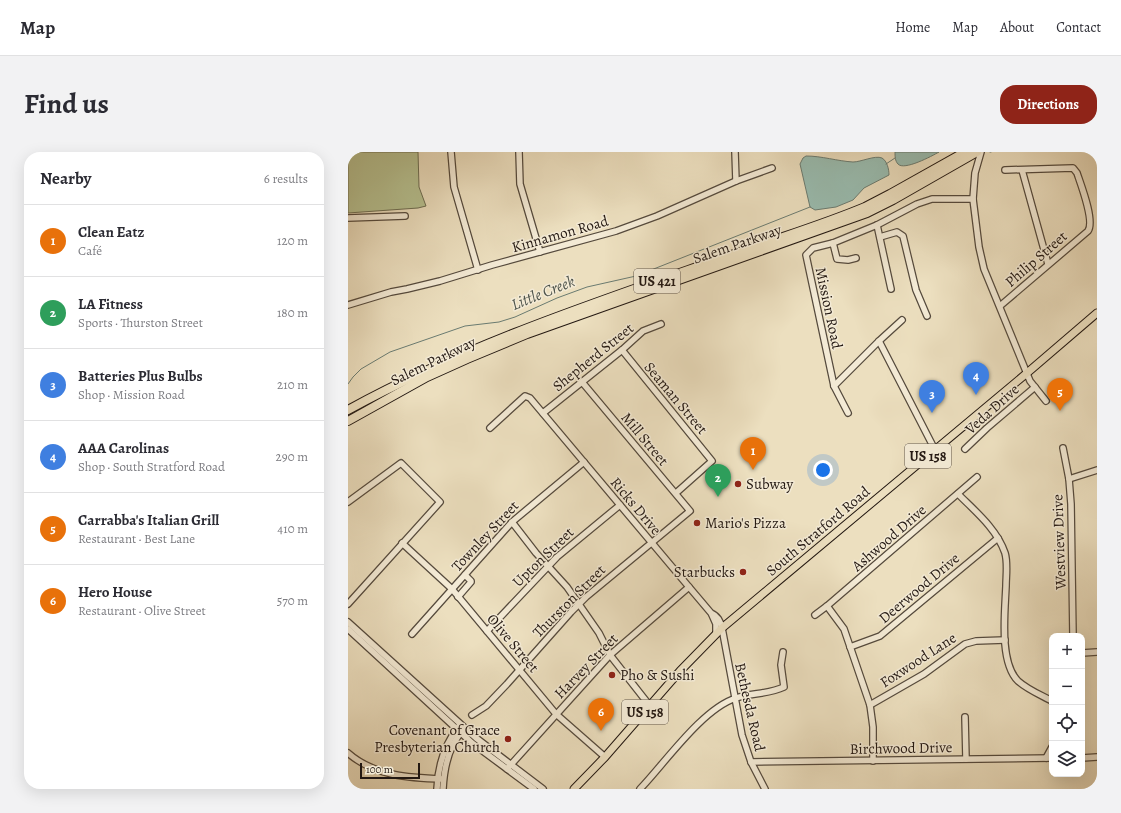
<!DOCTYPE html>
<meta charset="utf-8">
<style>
body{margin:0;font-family:Alegreya,serif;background:#f2f2f3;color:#2b2b33}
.controls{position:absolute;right:12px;bottom:12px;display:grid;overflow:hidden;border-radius:8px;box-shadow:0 4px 16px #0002}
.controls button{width:36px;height:36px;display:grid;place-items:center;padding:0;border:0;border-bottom:1px solid #e1e1e2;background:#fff;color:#2b2b33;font:20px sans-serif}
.scale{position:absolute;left:12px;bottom:10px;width:60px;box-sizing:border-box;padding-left:4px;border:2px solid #231812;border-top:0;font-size:11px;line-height:14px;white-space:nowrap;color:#231812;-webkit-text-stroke:3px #f3ead5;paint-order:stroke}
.you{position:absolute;left:475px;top:318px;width:14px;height:14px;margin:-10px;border:3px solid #fff;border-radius:50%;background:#1a73e8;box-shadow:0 0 0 6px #1a73e833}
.badge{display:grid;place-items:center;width:26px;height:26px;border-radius:50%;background:#8f2418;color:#fff;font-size:13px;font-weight:700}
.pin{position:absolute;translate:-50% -33px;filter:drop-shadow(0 1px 2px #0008)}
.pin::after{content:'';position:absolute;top:21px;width:14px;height:12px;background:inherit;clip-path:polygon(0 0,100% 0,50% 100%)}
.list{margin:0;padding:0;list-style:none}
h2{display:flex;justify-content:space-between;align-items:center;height:52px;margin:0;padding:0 16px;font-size:17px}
h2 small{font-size:13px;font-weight:400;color:#7c7c81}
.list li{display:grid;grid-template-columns:26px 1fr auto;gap:12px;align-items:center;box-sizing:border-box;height:72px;padding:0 16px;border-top:1px solid #e1e1e2}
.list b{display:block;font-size:15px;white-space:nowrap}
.list p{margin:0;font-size:13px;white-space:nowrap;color:#7c7c81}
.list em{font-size:13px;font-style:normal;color:#7c7c81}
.icon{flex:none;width:22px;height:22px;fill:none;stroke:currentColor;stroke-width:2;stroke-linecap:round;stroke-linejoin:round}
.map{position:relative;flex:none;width:749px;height:637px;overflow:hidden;border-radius:16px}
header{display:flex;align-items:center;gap:24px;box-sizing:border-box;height:56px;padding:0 20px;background:#fff;border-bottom:1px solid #e1e1e2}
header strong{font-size:19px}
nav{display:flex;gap:22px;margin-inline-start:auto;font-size:14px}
.intro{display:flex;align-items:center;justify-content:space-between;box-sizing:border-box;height:96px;padding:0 24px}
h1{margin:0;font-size:28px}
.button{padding:10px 18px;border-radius:16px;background:#8f2418;color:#fff;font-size:14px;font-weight:700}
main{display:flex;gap:24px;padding:0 24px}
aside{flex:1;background:#fff;border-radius:16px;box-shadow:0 4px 16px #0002}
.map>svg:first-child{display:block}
.green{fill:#b7c292;stroke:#6d6d52}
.water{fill:#99bdb1;stroke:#6a7b71}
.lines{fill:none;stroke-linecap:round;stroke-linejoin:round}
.stream{stroke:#6a7b71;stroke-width:1}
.minor-casing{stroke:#554a3d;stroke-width:8}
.major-casing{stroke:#231812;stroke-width:9}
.highway-casing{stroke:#231812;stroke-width:10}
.minor{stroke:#f3ead5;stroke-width:5.5}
.major{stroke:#ecdfbf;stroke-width:7}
.highway{stroke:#ecdfbf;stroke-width:8}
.poi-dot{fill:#8f2418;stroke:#f3ead5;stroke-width:1.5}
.labels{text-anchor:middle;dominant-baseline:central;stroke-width:3;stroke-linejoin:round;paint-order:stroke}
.shield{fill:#f3ead5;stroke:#61574c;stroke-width:1}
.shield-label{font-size:14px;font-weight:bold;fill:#231812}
.street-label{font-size:15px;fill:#231812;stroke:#f3ead5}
.poi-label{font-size:15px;fill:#231812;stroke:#f3ead5;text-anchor:start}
.water-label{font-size:16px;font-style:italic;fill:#4c524a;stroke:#f3ead5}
</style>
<header>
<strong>Map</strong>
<nav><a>Home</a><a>Map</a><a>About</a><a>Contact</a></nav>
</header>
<div class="intro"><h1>Find us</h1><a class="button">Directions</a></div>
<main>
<aside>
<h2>Nearby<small>6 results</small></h2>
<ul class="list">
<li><span class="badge" style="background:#e8710a">1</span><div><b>Clean Eatz</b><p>Café</p></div><em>120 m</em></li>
<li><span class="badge" style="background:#2e9e5b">2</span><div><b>LA Fitness</b><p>Sports · Thurston Street</p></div><em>180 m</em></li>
<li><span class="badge" style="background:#3f7fe0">3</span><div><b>Batteries Plus Bulbs</b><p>Shop · Mission Road</p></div><em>210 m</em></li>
<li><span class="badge" style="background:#3f7fe0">4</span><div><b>AAA Carolinas</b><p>Shop · South Stratford Road</p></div><em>290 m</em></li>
<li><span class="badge" style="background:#e8710a">5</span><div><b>Carrabba's Italian Grill</b><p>Restaurant · Best Lane</p></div><em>410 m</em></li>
<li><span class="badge" style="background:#e8710a">6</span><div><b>Hero House</b><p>Restaurant · Olive Street</p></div><em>570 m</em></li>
</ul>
</aside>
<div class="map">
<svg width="749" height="637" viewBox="0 0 749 637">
<rect width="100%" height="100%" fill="#ecdfbf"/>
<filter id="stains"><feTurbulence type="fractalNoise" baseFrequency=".005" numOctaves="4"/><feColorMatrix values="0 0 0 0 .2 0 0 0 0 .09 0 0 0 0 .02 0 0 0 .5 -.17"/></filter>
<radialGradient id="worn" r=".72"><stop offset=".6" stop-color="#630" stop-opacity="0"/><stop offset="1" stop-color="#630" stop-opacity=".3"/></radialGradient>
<path class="green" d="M0 0H70L71 35 78 54 70 56 0 61Z"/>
<g class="water">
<path d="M547 0H591C584 4 556 19 550 12 547 9 547 4 547 0Z"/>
<path d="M458 4C474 4 489 9 505 10 513 10 527 3 534 6 539 9 541 17 541 23L516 36 505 48 488 55 467 58 462 55 452 12 455 6Z"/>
</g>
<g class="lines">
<g class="stream">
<path d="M642 0H643"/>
<path d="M538 12 547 6"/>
<path d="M0 232 5 225 13 217 42 200 117 174 151 170 167 165 209 146 239 135 288 124 462 55"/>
</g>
<defs>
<g id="minor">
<path d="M103 0 106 35 130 118"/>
<path d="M171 0 172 32 192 100"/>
<path d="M387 0 388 29"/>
<path d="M633 0 627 21 625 47 631 95 636 117 682 229 698 249"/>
<path d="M674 18 700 112"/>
<path d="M0 66 57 64"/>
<path d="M529 73 543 137"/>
<path d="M532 85 549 80 555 84 568 138 579 164"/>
<path d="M485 91 489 107 500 108 508 106"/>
<path d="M0 153 43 140 59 137 92 129 144 113 268 79 309 64 388 29 424 16"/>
<path d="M652 154 740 79C747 69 733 33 729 21L725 16 657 18"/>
<path d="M531 189 587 298"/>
<path d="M274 198 364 309 328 341"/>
<path d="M486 234 531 189 554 168"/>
<path d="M195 261 274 198 295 179 313 172"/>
<path d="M500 261 486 234 458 103 465 96 485 91 529 73 569 52 584 47H625"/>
<path d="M142 276 177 244 182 246 341 435 363 461C370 464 372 469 374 476L394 583 403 610 417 637"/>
<path d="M715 296 721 327 723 352 725 484"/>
<path d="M617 297 639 276 687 235"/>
<path d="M721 327 749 318"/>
<path d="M610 342C627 359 649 377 657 401 660 411 658 424 658 434 657 460 651 510 670 529 680 538 693 543 704 549"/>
<path d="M0 350 53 311 92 350 0 452"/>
<path d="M164 370 188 401 219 435 251 481 262 503 302 554"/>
<path d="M54 391 104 437 208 562 257 605"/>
<path d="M110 445 123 430V429L117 423"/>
<path d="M479 454 496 477 522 553 525 575V609"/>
<path d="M364 463 368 472V482"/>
<path d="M467 463 479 454 629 325"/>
<path d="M0 470 128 586 195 637"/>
<path d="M0 477 124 591 186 637"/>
<path d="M139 479 209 405 272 353"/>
<path d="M64 482 164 370 236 310"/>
<path d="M502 495 532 484 650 386"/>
<path d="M734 501 749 500"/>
<path d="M522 553 576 522 617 492 628 489 657 488"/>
<path d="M124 563 138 554 159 532 223 460 238 445 342 359 234 230"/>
<path d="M617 565 618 607"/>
<path d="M0 601C26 624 62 626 95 627"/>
<path d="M698 606 704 595"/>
<path d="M734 606 749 605"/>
<path d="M403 610 704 606"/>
<path d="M159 617 262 503 341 435"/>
<path d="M89 637C90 613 96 593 111 574"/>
<path d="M95 637C96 617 101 593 115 578"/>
<path d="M292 637C317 611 354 557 388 546 404 541 421 542 436 535L433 513 435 500"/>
</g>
<path id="major" d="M226 637 257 605 332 519 374 476 679 221 749 161"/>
<g id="highway">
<path d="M0 258C122 191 255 148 386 102 430 86 474 73 517 55L542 42 617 0"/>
<path d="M0 269 79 225 119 207 179 182 519 61 545 48 629 0"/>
</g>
</defs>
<use href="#minor" class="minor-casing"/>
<use href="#major" class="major-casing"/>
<use href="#highway" class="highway-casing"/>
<use href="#minor" class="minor"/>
<use href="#major" class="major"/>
<use href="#highway" class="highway"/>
</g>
<g class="poi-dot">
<circle cx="390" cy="332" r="4"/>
<circle cx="349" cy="371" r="4"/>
<circle cx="395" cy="420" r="4"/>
<circle cx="264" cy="523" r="4"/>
<circle cx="160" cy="587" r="4"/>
</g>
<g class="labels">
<g class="shield">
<rect x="286" y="117" width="46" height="24" rx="3"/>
<rect x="557" y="292" width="46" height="24" rx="3"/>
<rect x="274" y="548" width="46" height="24" rx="3"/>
</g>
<g class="shield-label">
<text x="309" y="129">US 421</text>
<text x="580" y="304">US 158</text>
<text x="297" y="560">US 158</text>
</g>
<g class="street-label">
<text transform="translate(212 82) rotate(-16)">Kinnamon Road</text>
<text transform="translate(389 92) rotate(-19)">Salem Parkway</text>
<text transform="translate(688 107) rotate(-41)">Philip Street</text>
<text transform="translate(481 156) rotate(78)">Mission Road</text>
<text transform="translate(245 205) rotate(-39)">Shepherd Street</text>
<text transform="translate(85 209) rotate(-26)">Salem Parkway</text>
<text transform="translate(328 246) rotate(50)">Seaman Street</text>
<text transform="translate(644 257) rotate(-42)">Veda Drive</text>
<text transform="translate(297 287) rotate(50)">Mill Street</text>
<text transform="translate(288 354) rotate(50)">Ricks Drive</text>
<text transform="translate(470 379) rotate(-40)">South Stratford Road</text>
<text transform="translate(137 384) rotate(-47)">Townley Street</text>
<text transform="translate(541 386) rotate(-41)">Ashwood Drive</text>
<text transform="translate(711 390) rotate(-92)">Westview Drive</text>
<text transform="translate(195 405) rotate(-44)">Upton Street</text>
<text transform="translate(571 436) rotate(-40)">Deerwood Drive</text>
<text transform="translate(221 449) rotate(-45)">Thurston Street</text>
<text transform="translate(165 491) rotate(50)">Olive Street</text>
<text transform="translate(570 508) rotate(-33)">Foxwood Lane</text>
<text transform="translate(238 514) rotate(-46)">Harvey Street</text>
<text transform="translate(402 555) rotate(77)">Bethesda Road</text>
<text transform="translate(553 596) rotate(-1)">Birchwood Drive</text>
</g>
<g class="poi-label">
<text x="398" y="332">Subway</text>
<text x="357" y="371">Mario's Pizza</text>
<text x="387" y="420" text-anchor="end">Starbucks</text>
<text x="272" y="523">Pho &amp; Sushi</text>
<text x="152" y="578" text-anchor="end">Covenant of Grace<tspan x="152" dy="17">Presbyterian Church</tspan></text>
</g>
<g class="water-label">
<text transform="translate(195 141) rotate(-22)">Little Creek</text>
</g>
</g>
<rect width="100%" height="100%" filter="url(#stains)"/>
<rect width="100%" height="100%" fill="url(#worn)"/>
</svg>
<div class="controls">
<button>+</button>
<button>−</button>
<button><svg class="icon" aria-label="locate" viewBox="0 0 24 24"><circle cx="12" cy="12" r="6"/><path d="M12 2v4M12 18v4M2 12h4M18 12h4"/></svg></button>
<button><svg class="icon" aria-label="layers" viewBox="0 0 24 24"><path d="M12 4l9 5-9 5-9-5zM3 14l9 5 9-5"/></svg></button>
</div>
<div class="scale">100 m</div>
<div class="you"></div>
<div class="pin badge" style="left:405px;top:318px;background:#e8710a">1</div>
<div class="pin badge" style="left:370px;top:345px;background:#2e9e5b">2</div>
<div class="pin badge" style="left:584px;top:261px;background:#3f7fe0">3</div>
<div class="pin badge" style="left:628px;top:243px;background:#3f7fe0">4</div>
<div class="pin badge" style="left:712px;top:259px;background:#e8710a">5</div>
<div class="pin badge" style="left:253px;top:579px;background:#e8710a">6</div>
</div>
</main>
